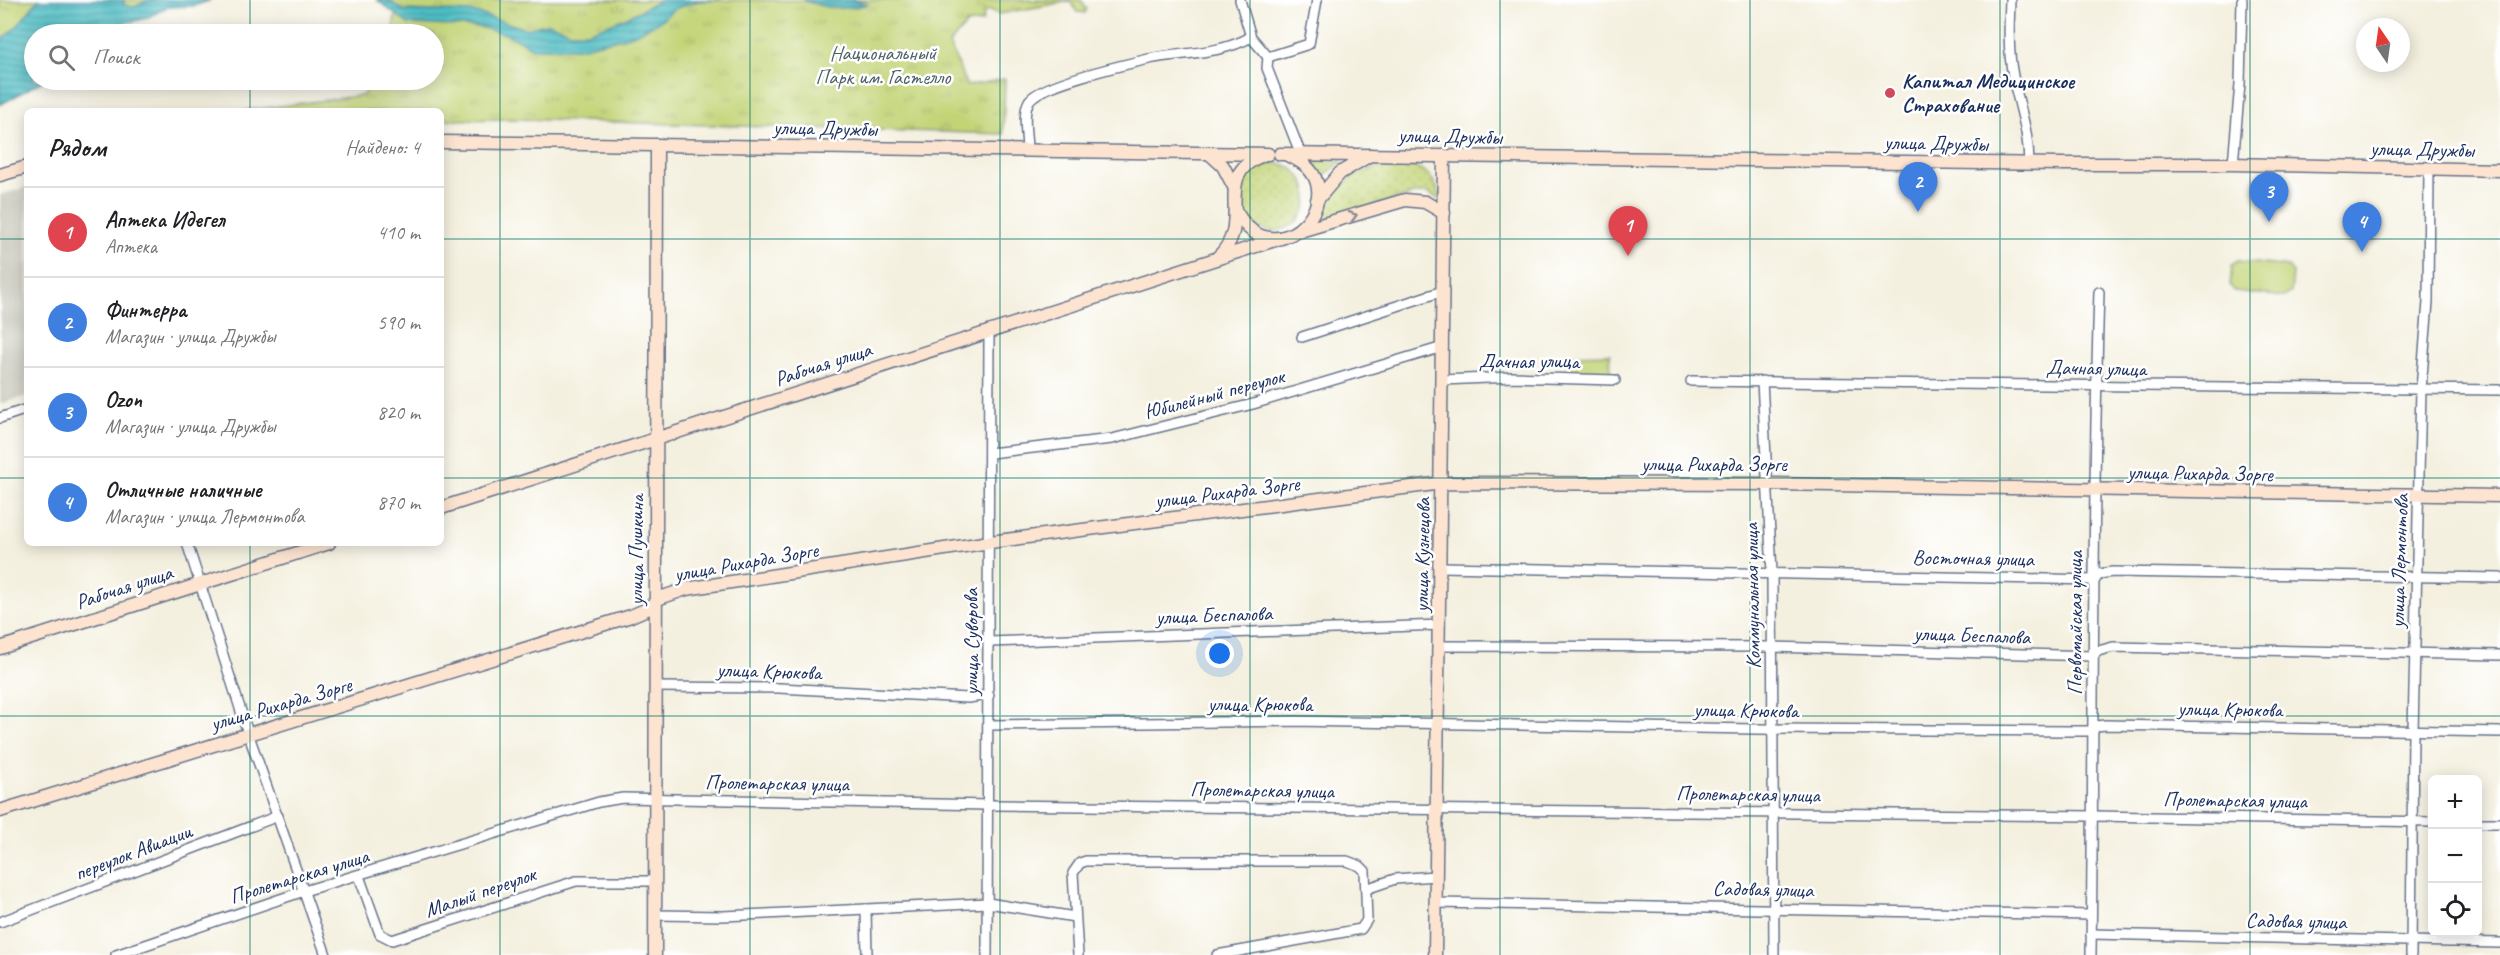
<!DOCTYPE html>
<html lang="ru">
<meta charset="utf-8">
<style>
body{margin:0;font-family:Caveat,sans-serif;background:#f6f6f6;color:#202124}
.controls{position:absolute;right:18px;bottom:18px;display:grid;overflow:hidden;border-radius:9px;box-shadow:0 3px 15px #0003}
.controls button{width:54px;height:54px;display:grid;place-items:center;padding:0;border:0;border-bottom:2px solid #e0e0e0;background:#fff;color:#202124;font:30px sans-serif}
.compass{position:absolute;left:2356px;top:18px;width:54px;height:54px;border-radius:50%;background:#fff;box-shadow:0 3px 15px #0003;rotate:347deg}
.you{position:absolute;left:1220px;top:654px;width:21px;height:21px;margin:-15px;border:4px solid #fff;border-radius:50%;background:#1a73e8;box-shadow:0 0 0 9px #1a73e833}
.badge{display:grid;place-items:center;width:39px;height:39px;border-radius:50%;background:#d93025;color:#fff;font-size:20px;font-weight:700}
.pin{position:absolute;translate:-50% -50px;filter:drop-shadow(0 2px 3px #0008)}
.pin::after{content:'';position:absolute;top:32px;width:21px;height:18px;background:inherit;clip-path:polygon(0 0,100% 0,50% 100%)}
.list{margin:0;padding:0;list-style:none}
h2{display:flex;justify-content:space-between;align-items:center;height:78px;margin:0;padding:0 24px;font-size:26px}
h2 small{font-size:20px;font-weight:400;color:#757577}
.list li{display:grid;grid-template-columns:39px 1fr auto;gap:18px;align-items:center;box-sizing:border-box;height:90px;padding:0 24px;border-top:2px solid #e0e0e0}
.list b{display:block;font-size:22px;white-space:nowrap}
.list p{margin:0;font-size:20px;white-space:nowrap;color:#757577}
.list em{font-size:20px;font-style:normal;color:#757577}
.icon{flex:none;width:33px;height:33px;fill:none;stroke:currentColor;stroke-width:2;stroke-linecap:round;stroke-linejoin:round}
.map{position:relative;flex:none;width:2500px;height:955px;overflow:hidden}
.search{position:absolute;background:#fff;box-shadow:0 3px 15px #0003;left:24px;top:24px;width:420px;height:66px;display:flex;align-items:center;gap:15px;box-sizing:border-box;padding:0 21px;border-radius:33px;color:#757577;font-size:22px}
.panel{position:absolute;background:#fff;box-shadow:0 3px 15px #0003;left:24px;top:108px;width:420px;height:438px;border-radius:9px}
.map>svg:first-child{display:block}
.industrial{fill:#c5c5b8}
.grass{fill:url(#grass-dots);stroke:#6f826a;stroke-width:1.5}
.park{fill:url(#park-tufts);stroke:#6f826a;stroke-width:1.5}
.pitch{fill:#c3d477;stroke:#6f826a;stroke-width:1.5}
.water{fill:url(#water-rules);stroke:#347690;stroke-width:1.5}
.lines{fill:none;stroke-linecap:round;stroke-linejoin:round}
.street-casing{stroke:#67738b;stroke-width:12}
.secondary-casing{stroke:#67738b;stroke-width:15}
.street{stroke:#fff;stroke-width:9}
.secondary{stroke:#fde4d1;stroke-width:12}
.oneway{stroke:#8c8a98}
.grid{fill:none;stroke:#0f766e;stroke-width:1.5;stroke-opacity:0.55}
.poi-dot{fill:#d1495b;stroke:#fff;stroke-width:2}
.labels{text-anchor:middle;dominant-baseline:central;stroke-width:5;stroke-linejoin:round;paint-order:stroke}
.park-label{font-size:21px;fill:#4d6166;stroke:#fff}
.poi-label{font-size:21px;font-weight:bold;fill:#1b2f5e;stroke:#fff;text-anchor:start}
.street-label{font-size:21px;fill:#1b2f5e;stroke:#fff}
</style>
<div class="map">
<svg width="2500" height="955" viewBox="0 0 2500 955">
<defs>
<pattern id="grass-dots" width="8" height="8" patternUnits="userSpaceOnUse" patternTransform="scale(1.5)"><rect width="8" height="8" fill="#c3d477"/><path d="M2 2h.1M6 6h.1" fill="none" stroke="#a7b669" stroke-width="1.8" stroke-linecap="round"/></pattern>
<pattern id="park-tufts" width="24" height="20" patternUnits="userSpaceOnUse" patternTransform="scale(1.5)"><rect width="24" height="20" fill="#c3d477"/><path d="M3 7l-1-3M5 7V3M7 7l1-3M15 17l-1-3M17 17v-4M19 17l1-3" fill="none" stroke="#a7b669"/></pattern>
<pattern id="water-rules" width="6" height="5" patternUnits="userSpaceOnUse" patternTransform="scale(1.5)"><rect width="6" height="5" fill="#4ebdc3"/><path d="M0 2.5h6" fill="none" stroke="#409aa2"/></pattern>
</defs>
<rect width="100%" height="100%" fill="#fff"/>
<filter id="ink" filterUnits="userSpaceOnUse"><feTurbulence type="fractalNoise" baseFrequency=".0167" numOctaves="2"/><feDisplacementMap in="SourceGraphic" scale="12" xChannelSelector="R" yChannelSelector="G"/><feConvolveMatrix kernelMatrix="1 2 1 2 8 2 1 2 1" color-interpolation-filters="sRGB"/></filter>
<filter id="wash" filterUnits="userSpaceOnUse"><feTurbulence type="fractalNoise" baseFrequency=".008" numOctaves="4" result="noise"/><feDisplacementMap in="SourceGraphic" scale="24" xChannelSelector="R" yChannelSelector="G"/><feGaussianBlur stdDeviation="1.35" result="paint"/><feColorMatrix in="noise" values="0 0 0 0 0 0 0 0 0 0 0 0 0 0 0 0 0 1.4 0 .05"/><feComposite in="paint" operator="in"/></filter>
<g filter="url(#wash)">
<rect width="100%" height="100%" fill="#f4f0df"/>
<path class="industrial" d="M27 187V396L0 404V195Z"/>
<g class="grass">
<path d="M1312 160 1342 161 1321 179Z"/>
<circle cx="1273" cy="197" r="34"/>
<path d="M1389 165C1426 167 1429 168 1443 202L1428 193H1418L1318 221C1336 186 1349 172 1389 165Z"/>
</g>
<g class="park">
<path d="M0 0H177L34 34 0 90Z"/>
<path d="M382 0H1081L1087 8 1085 13 1077 12 1070 1 999 14 991 10 984 12 983 21 967 24 949 44 967 86 1005 79 1003 134 514 119 441 120V111H242L364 95 367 80H434V34H392L396 10Z"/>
</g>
<g class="pitch">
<path d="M2238 261 2288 267 2293 273 2291 292 2284 297 2235 291 2230 286 2232 265Z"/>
<path d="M1610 354 1611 374 1570 376 1569 355Z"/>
</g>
<g class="water">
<path d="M38 0H124V5L134 7 149 0H211L194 6 168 7 144 19 111 26 98 34H34V80H44L0 105V42L18 25Z"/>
<path d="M377 0H387L403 10 473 12 527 29 549 23 571 32H588L623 19 661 0H720L698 1 674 9 660 21 633 35 613 40 580 48H533L509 35 480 27 408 24Z"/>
<path d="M802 0H851L869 4C841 11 829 9 802 0Z"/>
</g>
</g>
<g filter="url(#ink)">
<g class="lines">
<defs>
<g id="street">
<path d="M1240 0 1251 37 1268 57"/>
<path d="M2010 0C2009 25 2008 51 2013 76 2019 107 2029 131 2029 164"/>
<path d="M1268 57 1267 68 1303 160"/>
<path d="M1268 57 1309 44 1317 0"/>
<path d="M1027 151C1027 136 1022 114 1029 101 1039 84 1127 64 1149 59 1183 52 1219 55 1251 37"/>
<path d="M2233 164 2240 84 2242 0"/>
<path d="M1302 337 1443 291"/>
<path d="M1442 380 1512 377 1615 380"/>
<path d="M1691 381 2500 390"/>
<path d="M1762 381 1772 572 1774 955"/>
<path d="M0 418 27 409"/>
<path d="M990 453 1112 439 1253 404 1443 347"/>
<path d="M187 543 248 733 326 955"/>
<path d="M1441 567 2095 580 2099 574 2112 572 2500 578"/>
<path d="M989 642 1440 625"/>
<path d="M1440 646 1771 647 2093 656 2098 651 2113 647 2500 655"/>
<path d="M655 687 779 688 968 698 989 695"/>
<path d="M989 725 1294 721 1754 729 2077 731H2092L2097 726 2105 725 2500 732"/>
<path d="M2478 823H2500"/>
<path d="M359 876 380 934 392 940 576 881H655"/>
<path d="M1366 889 1395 879 1435 876"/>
<path d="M1435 903 2091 915"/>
<path d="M866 909 867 955"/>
<path d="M655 915 723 916 988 903 1075 917"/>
<path d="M0 922 278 816"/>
<path d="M2091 934 2500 943"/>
<path d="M116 955 304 891 599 802 623 798 989 805 2093 816 2432 822"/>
<path d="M987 955 989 330"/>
<path d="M1078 955 1073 873 1080 863 1086 861H1347L1360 866 1365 871 1367 920 1361 929 1217 955"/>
<path d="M2091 955C2094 734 2092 513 2099 292"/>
<path d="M2411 955 2413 731 2421 389 2428 302 2429 169"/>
</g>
<g id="secondary">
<path d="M441 142 1268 154"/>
<path d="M1209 153 1223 166 1234 187"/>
<path d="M1280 154 2061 164H2233L2500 170"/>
<path d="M0 175 27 167"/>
<path d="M1317 200 1340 173 1370 155"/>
<path d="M1237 213C1278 284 1363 186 1289 156"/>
<path d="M1300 231 1405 200 1425 202 1444 213"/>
<path d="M1218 257C1256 222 1209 176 1263 155"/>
<path d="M441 508 1284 237"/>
<path d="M0 648 329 543"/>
<path d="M0 811 631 616 647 609 660 598 686 589 990 542 1442 483 1768 484 2500 496"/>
<path d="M655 955 657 145"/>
<path d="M1435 955 1444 156"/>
</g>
</defs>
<use href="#street" class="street-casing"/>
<use href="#secondary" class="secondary-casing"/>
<use href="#street" class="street"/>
<use href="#secondary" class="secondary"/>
</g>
<defs><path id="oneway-chevron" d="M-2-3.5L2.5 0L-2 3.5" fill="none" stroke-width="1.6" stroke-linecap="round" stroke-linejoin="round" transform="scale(1.5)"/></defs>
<use class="oneway" href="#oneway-chevron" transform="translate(1353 216) rotate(-16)"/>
</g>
<path class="grid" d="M250 0V34M500 0V955M750 0V955M1000 0V955M1250 0V955M1500 0V955M1750 0V955M2000 0V955M2250 0V955M250 80V111M0 239H27M441 239H2500M0 478H27M441 478H2500M250 543V955M0 716H2500"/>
<circle class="poi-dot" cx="1890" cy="93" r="6"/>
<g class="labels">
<g class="park-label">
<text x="883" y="53">Национальный<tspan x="883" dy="24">Парк им. Гастелло</tspan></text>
</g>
<g class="poi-label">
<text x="1902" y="81">Капитал Медицинское<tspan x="1902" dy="24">Страхование</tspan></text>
</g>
<g class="street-label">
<text transform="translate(825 128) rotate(1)">улица Дружбы</text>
<text transform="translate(1450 136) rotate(1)">улица Дружбы</text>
<text transform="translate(1936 143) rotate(1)">улица Дружбы</text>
<text transform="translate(2422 149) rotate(1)">улица Дружбы</text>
<text x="1529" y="361">Дачная улица</text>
<text transform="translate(823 364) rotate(-18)">Рабочая улица</text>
<text transform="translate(2096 368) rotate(1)">Дачная улица</text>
<text transform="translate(1214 394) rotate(-15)">Юбилейный переулок</text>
<text x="1714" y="464">улица Рихарда Зорге</text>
<text transform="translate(2200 473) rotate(1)">улица Рихарда Зорге</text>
<text transform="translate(1227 492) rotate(-7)">улица Рихарда Зорге</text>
<text transform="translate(636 550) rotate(-90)">улица Пушкина</text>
<text transform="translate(1422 555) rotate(-89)">улица Кузнецова</text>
<text transform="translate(1973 558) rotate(1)">Восточная улица</text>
<text transform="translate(2399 561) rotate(-88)">улица Лермонтова</text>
<text transform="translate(746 562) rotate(-10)">улица Рихарда Зорге</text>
<text transform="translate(124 587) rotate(-18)">Рабочая улица</text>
<text transform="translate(1752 596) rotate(-91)">Коммунальная улица</text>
<text transform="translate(1214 615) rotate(-2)">улица Беспалова</text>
<text transform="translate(2075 623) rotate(-90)">Первомайская улица</text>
<text transform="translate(1972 635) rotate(2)">улица Беспалова</text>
<text transform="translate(971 642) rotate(-90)">улица Суворова</text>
<text transform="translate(769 671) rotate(2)">улица Крюкова</text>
<text transform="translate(281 704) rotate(-16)">улица Рихарда Зорге</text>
<text x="1260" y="704">улица Крюкова</text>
<text transform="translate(2230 709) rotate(1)">улица Крюкова</text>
<text transform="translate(1746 710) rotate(1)">улица Крюкова</text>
<text transform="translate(777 783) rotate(1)">Пролетарская улица</text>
<text transform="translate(1262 790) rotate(1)">Пролетарская улица</text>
<text transform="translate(1748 794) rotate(1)">Пролетарская улица</text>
<text transform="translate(2235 800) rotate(1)">Пролетарская улица</text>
<text transform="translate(133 852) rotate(-21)">переулок Авиации</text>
<text transform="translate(299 876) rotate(-17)">Пролетарская улица</text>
<text transform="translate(1763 889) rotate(1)">Садовая улица</text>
<text transform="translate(480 892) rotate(-19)">Малый переулок</text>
<text transform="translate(2296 921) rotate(1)">Садовая улица</text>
</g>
</g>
</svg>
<div class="controls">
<button>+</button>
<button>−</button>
<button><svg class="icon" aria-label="locate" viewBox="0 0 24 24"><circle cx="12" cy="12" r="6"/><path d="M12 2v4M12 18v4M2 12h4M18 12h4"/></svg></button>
</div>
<svg class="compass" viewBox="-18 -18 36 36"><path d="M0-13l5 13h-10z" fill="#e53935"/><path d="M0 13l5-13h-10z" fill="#757577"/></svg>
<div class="you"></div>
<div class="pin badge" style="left:1628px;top:256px;background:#e0444e">1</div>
<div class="pin badge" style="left:1918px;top:212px;background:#3f7fe0">2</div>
<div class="pin badge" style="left:2269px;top:222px;background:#3f7fe0">3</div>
<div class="pin badge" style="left:2362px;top:252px;background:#3f7fe0">4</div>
<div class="search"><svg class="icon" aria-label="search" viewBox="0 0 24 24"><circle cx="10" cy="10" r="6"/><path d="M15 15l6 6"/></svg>Поиск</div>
<section class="panel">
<h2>Рядом<small>Найдено: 4</small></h2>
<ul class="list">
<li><span class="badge" style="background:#e0444e">1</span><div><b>Аптека Идегел</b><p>Аптека</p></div><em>410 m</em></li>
<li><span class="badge" style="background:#3f7fe0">2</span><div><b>Финтерра</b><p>Магазин · улица Дружбы</p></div><em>590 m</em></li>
<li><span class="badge" style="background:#3f7fe0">3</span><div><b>Ozon</b><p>Магазин · улица Дружбы</p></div><em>820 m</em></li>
<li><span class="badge" style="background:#3f7fe0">4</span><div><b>Отличные наличные</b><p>Магазин · улица Лермонтова</p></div><em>870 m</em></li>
</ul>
</section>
</div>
